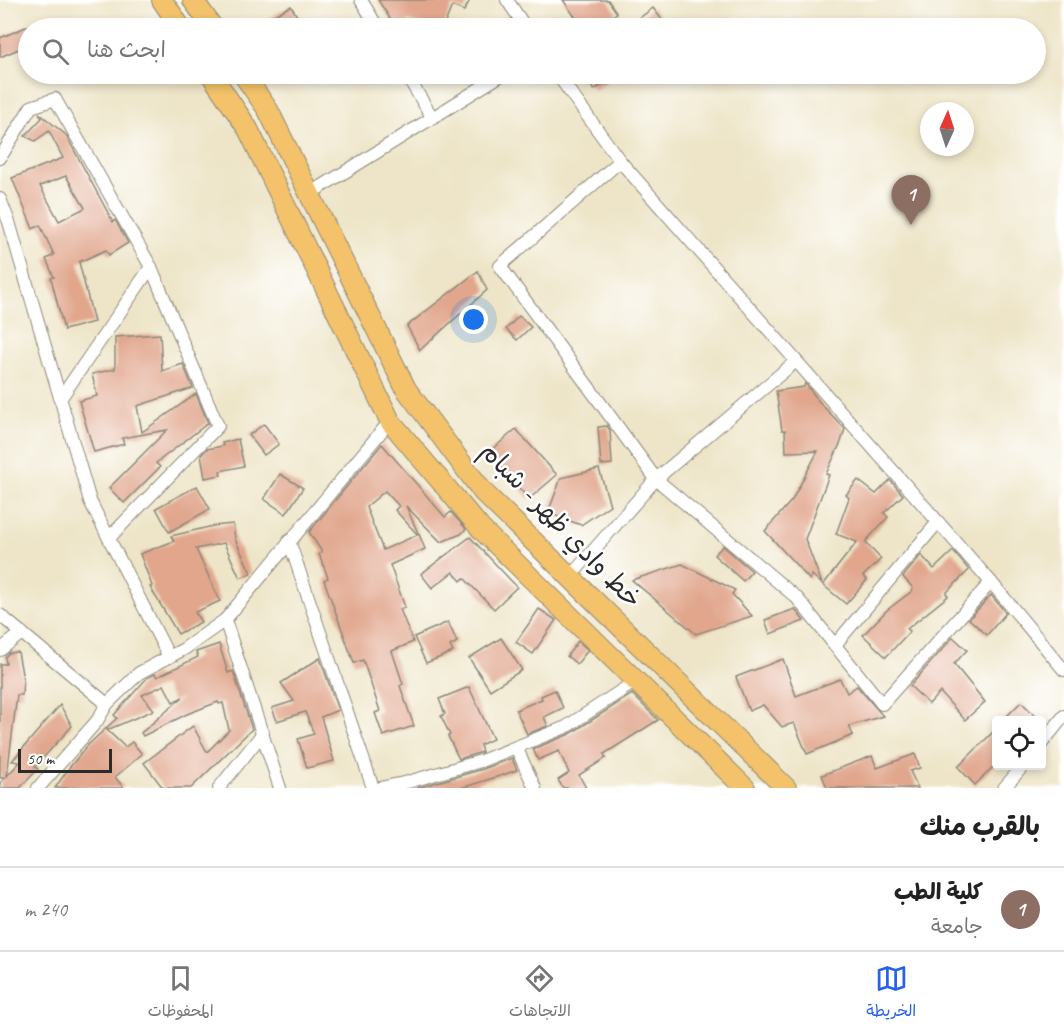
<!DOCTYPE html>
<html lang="ar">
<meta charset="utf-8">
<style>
body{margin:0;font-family:Caveat,"Playpen Sans Arabic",sans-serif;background:#f6f6f6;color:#222;direction:rtl}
.controls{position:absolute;right:18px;bottom:18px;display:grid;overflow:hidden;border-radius:6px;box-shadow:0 3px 9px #0003}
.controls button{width:54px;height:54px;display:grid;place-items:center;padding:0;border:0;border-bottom:2px solid #e0e0e0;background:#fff;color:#222;font:30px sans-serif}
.compass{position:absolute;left:920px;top:102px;width:54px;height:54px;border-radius:50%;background:#fff;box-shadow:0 3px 9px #0003;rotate:3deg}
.scale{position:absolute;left:18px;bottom:15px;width:94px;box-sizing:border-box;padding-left:6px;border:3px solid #2b2b2b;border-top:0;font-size:16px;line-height:21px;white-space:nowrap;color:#2b2b2b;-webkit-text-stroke:4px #fff;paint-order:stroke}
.you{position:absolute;left:474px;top:320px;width:21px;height:21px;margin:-15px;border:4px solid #fff;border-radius:50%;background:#1a73e8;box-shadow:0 0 0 9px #1a73e833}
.badge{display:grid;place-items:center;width:39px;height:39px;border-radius:50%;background:#2563eb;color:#fff;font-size:20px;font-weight:700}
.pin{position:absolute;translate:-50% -50px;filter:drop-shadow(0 2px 3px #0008)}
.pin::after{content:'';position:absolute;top:32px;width:21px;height:18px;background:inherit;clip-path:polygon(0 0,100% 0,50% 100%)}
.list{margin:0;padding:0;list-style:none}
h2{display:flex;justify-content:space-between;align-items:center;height:78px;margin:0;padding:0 24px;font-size:26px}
h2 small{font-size:20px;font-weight:400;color:#767676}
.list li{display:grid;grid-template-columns:39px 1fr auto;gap:18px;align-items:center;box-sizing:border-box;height:84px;padding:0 24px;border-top:2px solid #e0e0e0}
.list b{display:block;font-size:22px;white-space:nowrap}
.list p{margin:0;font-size:20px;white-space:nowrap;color:#767676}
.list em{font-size:20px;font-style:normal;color:#767676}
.icon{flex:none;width:33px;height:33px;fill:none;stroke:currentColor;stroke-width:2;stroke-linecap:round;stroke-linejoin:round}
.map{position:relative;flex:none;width:1064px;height:788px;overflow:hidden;direction:ltr}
.search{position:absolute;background:#fff;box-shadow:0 3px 9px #0003;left:18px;right:18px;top:18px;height:66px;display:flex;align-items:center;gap:15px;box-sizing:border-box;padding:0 21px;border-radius:33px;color:#767676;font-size:22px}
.sheet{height:162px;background:#fff}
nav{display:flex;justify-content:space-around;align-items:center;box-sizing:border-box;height:84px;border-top:2px solid #e0e0e0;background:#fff;font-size:16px;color:#767676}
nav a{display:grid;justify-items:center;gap:3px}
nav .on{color:#2563eb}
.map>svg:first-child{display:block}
.building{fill:#e1a68c;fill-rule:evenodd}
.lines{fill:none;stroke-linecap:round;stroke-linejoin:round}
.minor-casing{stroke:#8c887a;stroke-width:14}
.primary-casing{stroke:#8c887a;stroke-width:22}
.minor{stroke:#fff;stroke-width:12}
.primary{stroke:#f3c26a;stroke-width:20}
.labels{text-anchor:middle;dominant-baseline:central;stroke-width:5;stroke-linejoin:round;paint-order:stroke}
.street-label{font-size:26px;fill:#2b2b2b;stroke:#fff}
</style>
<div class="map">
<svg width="1064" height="788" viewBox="0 0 1064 788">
<rect width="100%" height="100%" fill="#fff"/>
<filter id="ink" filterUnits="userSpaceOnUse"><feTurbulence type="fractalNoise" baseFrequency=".0167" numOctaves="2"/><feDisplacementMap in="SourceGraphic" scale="12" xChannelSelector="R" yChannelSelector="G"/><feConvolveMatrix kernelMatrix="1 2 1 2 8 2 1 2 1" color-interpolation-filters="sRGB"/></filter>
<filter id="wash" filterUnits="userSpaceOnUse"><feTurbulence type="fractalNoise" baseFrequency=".008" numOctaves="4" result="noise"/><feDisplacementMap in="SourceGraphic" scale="24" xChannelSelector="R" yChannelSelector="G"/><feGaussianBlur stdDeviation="1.35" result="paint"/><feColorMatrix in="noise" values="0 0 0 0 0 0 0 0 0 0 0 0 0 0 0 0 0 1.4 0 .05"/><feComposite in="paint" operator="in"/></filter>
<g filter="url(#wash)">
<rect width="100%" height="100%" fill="#eee5c8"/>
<g id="blocks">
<g class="building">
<path d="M378 0H470L464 11 452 6 443 28H425L408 21 404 28H396Z"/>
<path d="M563 0H608L617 13 595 28H583Z"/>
<path d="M291 6 304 28H250Z"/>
<path d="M653 8 664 22 655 28H626Z"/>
<path d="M28 26V45L0 57V38Z"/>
<path d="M583 74H606L610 80 594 90Z"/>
<path d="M39 113 66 135 113 222 115 220 128 243 109 255 106 250 79 262 94 322 64 330 51 278 54 277 46 259 54 255 40 225 33 229 12 178 63 158 49 131 35 141 25 136 42 118ZM66 176 85 208 59 221 40 186Z"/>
<path d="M478 271 487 290 420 350 407 326Z"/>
<path d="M519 316 531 327 517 340 506 329Z"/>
<path d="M160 334 162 371 183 364 193 388 137 406 142 432 196 394 208 423 156 463 160 467 124 503 109 488 167 430 122 438 124 444 94 452 79 401 97 396 92 374 115 369V337Z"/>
<path d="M805 383 822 405 845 429 841 442 826 474 829 475 805 539 822 584 812 575 810 580 765 531 792 500 818 451 786 452 785 430H782L776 391 804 387Z"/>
<path d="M264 424 279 444 264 455 249 435Z"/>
<path d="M607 426 610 430 612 464 601 465 598 427Z"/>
<path d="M516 429 557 475 529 499 488 453Z"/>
<path d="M238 439 244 466 220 471 221 475 205 478 201 455 207 449 223 446 222 443Z"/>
<path d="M382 444 445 517 451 512 466 529 461 534 441 542 406 506 418 533 417 534 395 510 399 506 385 491 366 507 383 550 419 534 425 549 390 565 405 607 400 609 413 642 392 651 403 684 400 686 414 726 383 736 375 713 380 711 363 660 354 663 324 580 328 578 319 554 322 552 309 532Z"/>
<path d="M599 469 610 505 581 525 548 513 561 478Z"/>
<path d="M280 474 303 488 286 514 264 499Z"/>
<path d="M858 480 876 494 890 480 903 495 884 513 888 517 865 542 881 559 863 576 867 580 846 604 823 585 857 542 836 534 849 498 846 495Z"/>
<path d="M197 486 210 509 169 532 156 508Z"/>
<path d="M233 524 235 539 251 573 240 578 224 543 196 549 220 601 195 612 201 622 178 634 150 587 152 586 140 554 174 541 171 536 213 526Z"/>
<path d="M470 537 517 587 494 609 464 578 461 581 453 572 432 588 421 574Z"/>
<path d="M723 546 752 571 743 581 714 555Z"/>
<path d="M953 551 969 570 946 593 948 596 907 629 910 631 886 657 863 635 887 610 912 591 913 588 903 577 921 555 934 569Z"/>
<path d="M682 564 735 590 732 594 752 616 696 634 632 580Z"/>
<path d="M991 595 1006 613 987 635 969 619Z"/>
<path d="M539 609 556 620 533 654 516 642Z"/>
<path d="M795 609 804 621 770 634 765 620Z"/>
<path d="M448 622 457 642 450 646 453 652 426 663 414 637Z"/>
<path d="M953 637 967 650 954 664 985 702 965 720 940 692 929 704 910 686Z"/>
<path d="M501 638 522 670 490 690 469 658Z"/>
<path d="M578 641 588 650 577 664 567 656Z"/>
<path d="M219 644 228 673 233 671 252 729 191 788H163L144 763 193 726 207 752 229 730 223 703 219 704 218 702 187 714 143 736 141 733 183 697 173 702 164 685 142 695 154 710 107 730 125 747 132 742 142 754 115 777 124 788H55L69 768 88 745 117 718 114 715 147 678 155 674 157 677 198 657 196 652Z"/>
<path d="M18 652 23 679 22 695H17L7 776 20 762 12 761 60 705 72 726 35 767 38 769 20 788H0V783L5 778H0V664H6L5 657 9 653Z"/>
<path d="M320 658 338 710 321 717 334 761 307 768 298 739 314 734 305 712 277 721 272 708 294 701 281 683Z"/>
<path d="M783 659 796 696 840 679 847 693 857 686 883 716 849 726 853 735 807 754 794 723 782 727 763 705 749 711 736 677Z"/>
<path d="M469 687 493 739 480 745 482 752 459 759 448 736 450 735 441 716 445 714 439 699Z"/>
<path d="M555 690 563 708 544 717 548 726 527 734 516 710 542 699 541 696Z"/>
<path d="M632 694 658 720 604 754 606 758 579 775 586 788H563L558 780 569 773 559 751 538 760 533 749 570 734Z"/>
<path d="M1021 702 1040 720H1003Z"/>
<path d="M996 729V764L975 785 958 767Z"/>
<path d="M915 754 920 768 910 771 918 788H827L822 775 872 756 877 768Z"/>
<path d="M512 758 517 770 503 775 461 788H417L483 769Z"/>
</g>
</g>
</g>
<g filter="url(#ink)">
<use href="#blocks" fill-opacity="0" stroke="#8c887a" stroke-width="1.5"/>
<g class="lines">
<defs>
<g id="minor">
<path d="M361 0 378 28"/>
<path d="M507 0 526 28"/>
<path d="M406 74 432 117"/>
<path d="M557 74 620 161 991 582 1064 670"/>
<path d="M0 158 31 107 55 99 151 267 218 426 109 538"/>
<path d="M620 161 500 266 656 479 797 598 882 704 991 582"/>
<path d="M311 193 503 74"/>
<path d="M0 199 9 222 90 501 169 657"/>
<path d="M60 399 151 267"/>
<path d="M289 541 373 788"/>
<path d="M570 577 656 479 796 361"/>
<path d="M0 615 107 704"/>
<path d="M225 620 280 788"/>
<path d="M835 645 938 522"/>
<path d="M0 650 22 633"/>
<path d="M1042 743 1064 716"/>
<path d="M516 747 535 788"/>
<path d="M38 788 97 721 107 704 139 673 184 649 225 620 390 421"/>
<path d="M219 788 263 733"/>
<path d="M380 788 408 782 481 761 566 727 636 681"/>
<path d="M1004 788 1023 766"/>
</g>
<g id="primary">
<path d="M162 0 181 28"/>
<path d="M193 0 213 28"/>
<path d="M211 74 248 129 390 421 481 529 745 788"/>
<path d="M243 74 268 110 406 389 483 492 786 788"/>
</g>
</defs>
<use href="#minor" class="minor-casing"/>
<use href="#primary" class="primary-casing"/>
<use href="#minor" class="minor"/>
<use href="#primary" class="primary"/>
</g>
</g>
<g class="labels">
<g class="street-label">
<text transform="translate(561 525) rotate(46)">خط وادي ظهر - شبام</text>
</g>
</g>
</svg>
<div class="controls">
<button><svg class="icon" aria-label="locate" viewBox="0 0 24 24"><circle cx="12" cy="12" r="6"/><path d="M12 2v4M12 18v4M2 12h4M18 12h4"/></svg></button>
</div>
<svg class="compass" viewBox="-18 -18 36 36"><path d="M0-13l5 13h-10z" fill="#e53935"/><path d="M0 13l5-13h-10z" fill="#767676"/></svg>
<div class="scale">50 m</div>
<div class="you"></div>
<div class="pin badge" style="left:911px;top:225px;background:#8d6e63">1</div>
<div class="search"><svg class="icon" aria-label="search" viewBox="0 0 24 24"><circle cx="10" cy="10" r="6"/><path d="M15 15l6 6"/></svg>ابحث هنا</div>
</div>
<section class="sheet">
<h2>بالقرب منك<small></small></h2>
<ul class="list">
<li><span class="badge" style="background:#8d6e63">1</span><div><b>كلية الطب</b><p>جامعة</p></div><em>240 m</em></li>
</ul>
</section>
<nav>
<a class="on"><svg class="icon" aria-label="map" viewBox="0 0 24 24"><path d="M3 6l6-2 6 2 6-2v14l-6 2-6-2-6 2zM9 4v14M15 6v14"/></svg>الخريطة</a>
<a><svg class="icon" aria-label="directions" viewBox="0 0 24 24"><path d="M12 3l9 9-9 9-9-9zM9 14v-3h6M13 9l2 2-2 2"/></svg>الاتجاهات</a>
<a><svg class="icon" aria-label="saved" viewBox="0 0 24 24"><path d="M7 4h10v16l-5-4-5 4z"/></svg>المحفوظات</a>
</nav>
